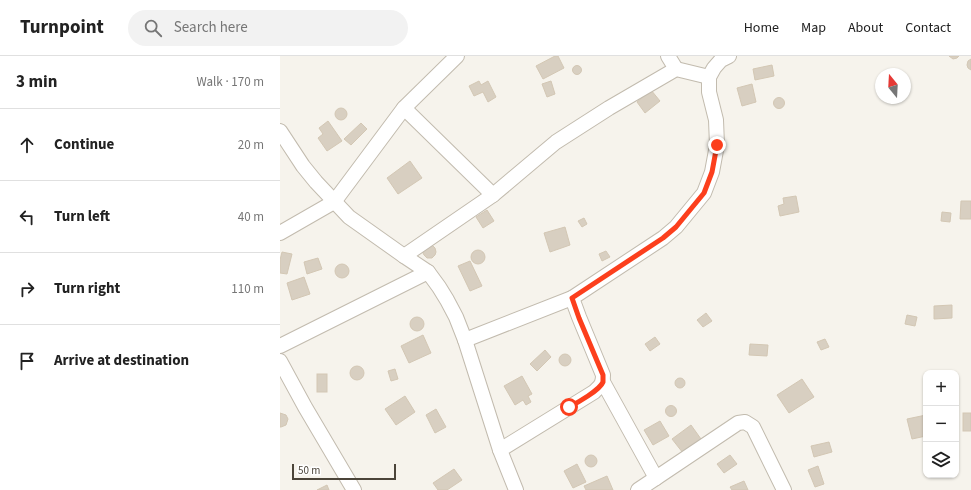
<!DOCTYPE html>
<meta charset="utf-8">
<style>
body{margin:0;font-family:"Source Sans 3",sans-serif;background:#f2f2f2;color:#222}
.controls{position:absolute;right:12px;bottom:12px;display:grid;overflow:hidden;border-radius:8px;box-shadow:0 1px 3px #0004}
.controls button{width:36px;height:36px;display:grid;place-items:center;padding:0;border:0;border-bottom:1px solid #e0e0e0;background:#fff;color:#222;font:20px sans-serif}
.compass{position:absolute;left:595px;top:12px;width:36px;height:36px;border-radius:50%;background:#fff;box-shadow:0 1px 3px #0004;rotate:342deg}
.scale{position:absolute;left:12px;bottom:10px;width:104px;box-sizing:border-box;padding-left:4px;border:2px solid #4b4439;border-top:0;font-size:11px;line-height:14px;white-space:nowrap;color:#4b4439;-webkit-text-stroke:3px #fff;paint-order:stroke}
.stop{position:absolute;width:12px;height:12px;margin:-9px;border:3px solid #fc3f1d;border-radius:50%;background:#fff}
.stop.end{background:#fc3f1d;border-color:#fff;box-shadow:0 1px 4px #0008}
.list{margin:0;padding:0;list-style:none}
h2{display:flex;justify-content:space-between;align-items:center;height:52px;margin:0;padding:0 16px;font-size:17px}
h2 small{font-size:13px;font-weight:400;color:#767676}
.list li{display:grid;grid-template-columns:26px 1fr auto;gap:12px;align-items:center;box-sizing:border-box;height:72px;padding:0 16px;border-top:1px solid #e0e0e0}
.list b{display:block;font-size:15px;white-space:nowrap}
.list em{font-size:13px;font-style:normal;color:#767676}
.icon{flex:none;width:22px;height:22px;fill:none;stroke:currentColor;stroke-width:2;stroke-linecap:round;stroke-linejoin:round}
.map{position:relative;flex:none;width:691px;height:434px;overflow:hidden}
header{display:flex;align-items:center;gap:24px;box-sizing:border-box;height:56px;padding:0 20px;background:#fff;border-bottom:1px solid #e0e0e0}
header strong{font-size:19px}
nav{display:flex;gap:22px;margin-inline-start:auto;font-size:14px}
.search{width:280px;height:36px;background:#f2f2f2;display:flex;align-items:center;gap:10px;box-sizing:border-box;padding:0 14px;border-radius:22px;color:#767676;font-size:15px}
main{display:flex}
aside{flex:1;background:#fff}
.map>svg:first-child{display:block}
.building{fill:#d8cfc1;stroke:#d3c7b4}
.lines{fill:none;stroke-linecap:round;stroke-linejoin:round}
.street-casing{stroke:#c2bbae;stroke-width:16}
.street{stroke:#fff;stroke-width:14}
.route{stroke:#fc3f1d;stroke-width:5}
</style>
<header>
<strong>Turnpoint</strong>
<div class="search"><svg class="icon" aria-label="search" viewBox="0 0 24 24"><circle cx="10" cy="10" r="6"/><path d="M15 15l6 6"/></svg>Search here</div>
<nav><a>Home</a><a>Map</a><a>About</a><a>Contact</a></nav>
</header>
<main>
<aside>
<h2>3 min<small>Walk · 170 m</small></h2>
<ul class="list">
<li><svg class="icon" aria-label="ahead" viewBox="0 0 24 24"><path d="M12 20V5M6 11l6-6 6 6"/></svg><div><b>Continue</b></div><em>20 m</em></li>
<li><svg class="icon" aria-label="left" viewBox="0 0 24 24"><path d="M17 20v-9H6M10 6l-5 5 5 5"/></svg><div><b>Turn left</b></div><em>40 m</em></li>
<li><svg class="icon" aria-label="right" viewBox="0 0 24 24"><path d="M7 20v-9h11M14 6l5 5-5 5"/></svg><div><b>Turn right</b></div><em>110 m</em></li>
<li><svg class="icon" aria-label="arrive" viewBox="0 0 24 24"><path d="M6 21V4h12l-3 4 3 4H6"/></svg><div><b>Arrive at destination</b></div></li>
</ul>
</aside>
<div class="map">
<svg width="691" height="434" viewBox="0 0 691 434">
<rect width="100%" height="100%" fill="#f6f3ec"/>
<g class="building">
<path d="M275 0H278L284 12 263 23 256 10Z"/>
<path d="M669 0H679L677 2 673 3Z"/>
<path d="M691 3V14L688 12 687 9 688 5Z"/>
<path d="M492 9 494 20 475 24 473 13Z"/>
<circle cx="297" cy="14" r="4.5"/>
<path d="M199 25 201 29 208 25 216 41 208 46 203 36 194 40 189 30Z"/>
<path d="M271 25 275 38 267 41 262 28Z"/>
<path d="M472 28 476 46 462 50 457 32Z"/>
<path d="M371 34 380 45 365 57 357 46Z"/>
<circle cx="499" cy="47" r="5.5"/>
<circle cx="61" cy="58" r="6"/>
<path d="M48 65 62 85 47 95 38 82 43 78 39 72Z"/>
<path d="M81 67 87 73 71 89 64 83Z"/>
<path d="M130 105 142 122 118 138 107 122Z"/>
<path d="M516 140 519 156 500 160 498 150 504 148 503 142Z"/>
<path d="M681 145H691V163H680Z"/>
<path d="M207 154 214 165 203 172 196 161Z"/>
<path d="M662 156 671 157 670 166 661 165Z"/>
<path d="M304 162 307 168 302 171 298 165Z"/>
<path d="M285 171 290 189 270 196 264 177Z"/>
<path d="M152 189 155 192 156 196 155 199 152 202H147L144 199 143 197V193Z"/>
<circle cx="198" cy="201" r="7"/>
<path d="M326 195 330 201 322 205 319 198Z"/>
<path d="M2 196 12 198 7 218 0 217V204Z"/>
<path d="M38 202 42 213 27 218 24 206Z"/>
<path d="M190 205 202 230 190 235 178 210Z"/>
<circle cx="62" cy="215" r="7"/>
<path d="M24 221 30 238 12 244 7 227Z"/>
<path d="M672 249V262L654 263V250Z"/>
<path d="M426 257 432 265 423 271 417 264Z"/>
<path d="M627 259 637 261 635 270 625 268Z"/>
<circle cx="137" cy="268" r="7"/>
<path d="M143 279 151 297 129 307 121 290Z"/>
<path d="M375 281 380 288 370 295 365 288Z"/>
<path d="M545 283 549 291 541 294 537 286Z"/>
<path d="M470 288 488 289 487 300 469 299Z"/>
<path d="M265 294 271 301 257 315 250 308Z"/>
<circle cx="285" cy="304" r="6"/>
<circle cx="77" cy="317" r="7"/>
<path d="M115 313 118 323 111 325 108 315Z"/>
<rect x="37" y="318" width="10" height="18"/>
<path d="M242 320 252 338 248 340 251 346 246 349 243 344 235 349 224 330Z"/>
<circle cx="400" cy="327" r="5"/>
<path d="M522 323 534 341 509 357 497 339Z"/>
<path d="M125 340 135 356 116 369 105 353Z"/>
<circle cx="391" cy="355" r="5.5"/>
<path d="M156 353 166 371 155 377 146 359Z"/>
<path d="M0 357 6 359 8 363 6 369 1 371H0Z"/>
<rect x="683" y="357" width="8" height="18"/>
<path d="M646 359V380L632 383 627 363Z"/>
<path d="M380 365 389 380 373 389 364 374Z"/>
<path d="M411 369 421 383 403 397 392 383Z"/>
<path d="M549 386 552 396 534 401 531 390Z"/>
<circle cx="311" cy="405" r="6"/>
<path d="M450 399 457 408 444 417 437 408Z"/>
<path d="M297 408 306 426 293 432 284 415Z"/>
<path d="M538 410 544 428 535 431 528 414Z"/>
<path d="M174 413 182 424 167 434H158L153 427Z"/>
<path d="M327 420 333 434H306L304 430Z"/>
<path d="M464 425 468 434H452L450 431Z"/>
<path d="M47 429 49 434H37Z"/>
</g>
<g class="lines">
<defs>
<g id="street">
<path d="M177 0 124 52 213 139"/>
<path d="M388 0 396 13"/>
<path d="M0 75 23 110 36 126 69 161 124 200 148 216 159 231 167 244 176 261 185 284 220 394"/>
<path d="M0 177 54 146 124 52"/>
<path d="M124 200 213 139 276 86 329 52 396 13 429 21"/>
<path d="M185 284 292 242"/>
<path d="M0 290 148 216"/>
<path d="M0 305 25 351 74 434"/>
<path d="M323 326 376 422 458 367 465 366 473 371 504 434"/>
<path d="M236 434 220 394 314 336C320 330 323 329 323 319L299 261 292 242 383 182 396 171 424 137 432 116 437 89 436 64 429 36V21L434 12 441 4 449 0"/>
<path d="M358 434 376 422"/>
</g>
</defs>
<use href="#street" class="street-casing"/>
<use href="#street" class="street"/>
</g>
<g class="lines">
<path class="route" d="M289 351C297 347 320 334 323 326 323 324 323 322 323 319L299 262 292 242 383 182 396 171 424 137 432 116 437 89"/>
</g>
</svg>
<div class="controls">
<button>+</button>
<button>−</button>
<button><svg class="icon" aria-label="layers" viewBox="0 0 24 24"><path d="M12 4l9 5-9 5-9-5zM3 14l9 5 9-5"/></svg></button>
</div>
<svg class="compass" viewBox="-18 -18 36 36"><path d="M0-13l5 13h-10z" fill="#e53935"/><path d="M0 13l5-13h-10z" fill="#767676"/></svg>
<div class="scale">50 m</div>
<div class="stop" style="left:289px;top:351px"></div>
<div class="stop end" style="left:437px;top:89px"></div>
</div>
</main>
